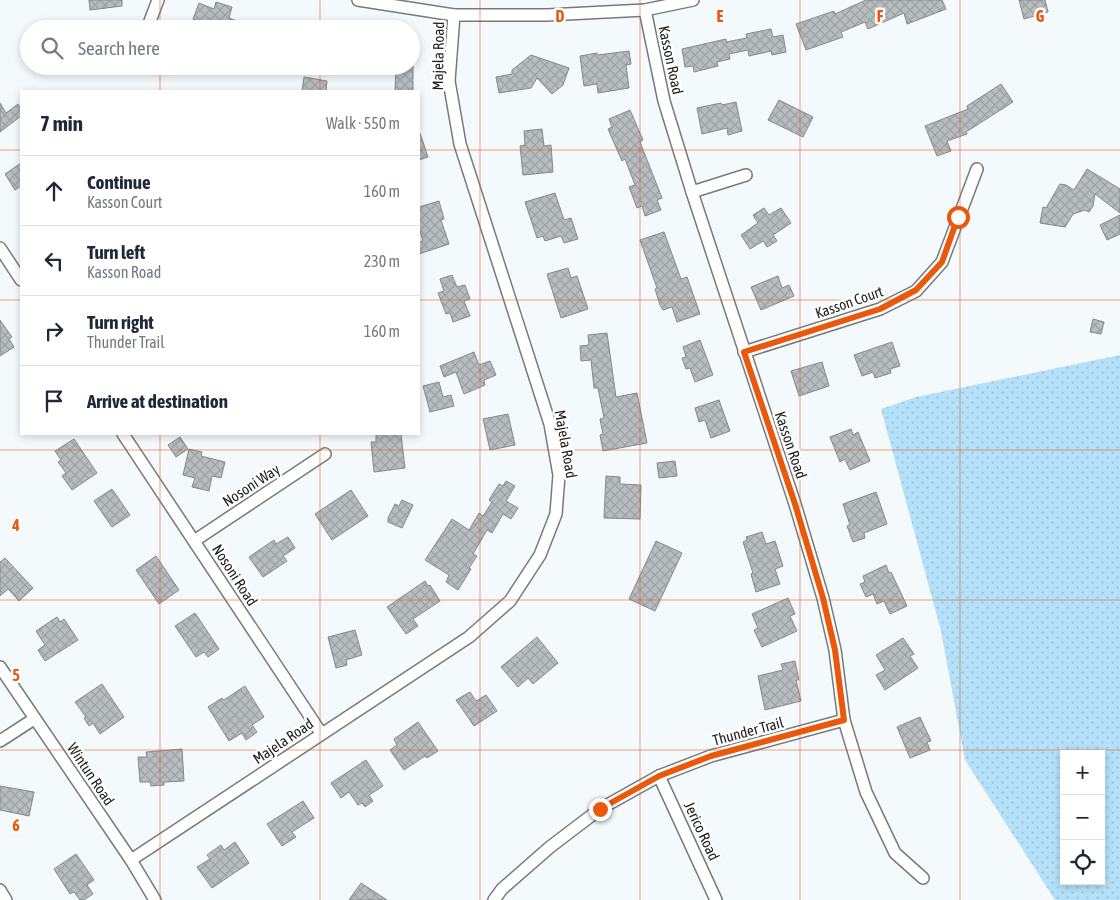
<!DOCTYPE html>
<meta charset="utf-8">
<style>
body{margin:0;font-family:"Asap Condensed",sans-serif;background:#f2f2f3;color:#1f2937}
.controls{position:absolute;right:15px;bottom:15px;display:grid;overflow:hidden;border-radius:0px;box-shadow:0 2px 8px #0003}
.controls button{width:45px;height:45px;display:grid;place-items:center;padding:0;border:0;border-bottom:1px solid #e0e1e3;background:#fff;color:#1f2937;font:25px sans-serif}
.stop{position:absolute;width:15px;height:15px;margin:-11px;border:4px solid #ea580c;border-radius:50%;background:#fff}
.stop.end{background:#ea580c;border-color:#fff;box-shadow:0 1px 5px #0008}
.list{margin:0;padding:0;list-style:none}
h2{display:flex;justify-content:space-between;align-items:center;height:65px;margin:0;padding:0 20px;font-size:21px}
h2 small{font-size:16px;font-weight:400;color:#747a83}
.list li{display:grid;grid-template-columns:32px 1fr auto;gap:15px;align-items:center;box-sizing:border-box;height:70px;padding:0 20px;border-top:1px solid #e0e1e3}
.list b{display:block;font-size:19px;white-space:nowrap}
.list p{margin:0;font-size:16px;white-space:nowrap;color:#747a83}
.list em{font-size:16px;font-style:normal;color:#747a83}
.icon{flex:none;width:28px;height:28px;fill:none;stroke:currentColor;stroke-width:2;stroke-linecap:round;stroke-linejoin:round}
.map{position:relative;flex:none;width:1120px;height:900px;overflow:hidden}
.search{position:absolute;background:#fff;box-shadow:0 2px 8px #0003;left:20px;top:20px;width:400px;height:55px;display:flex;align-items:center;gap:12px;box-sizing:border-box;padding:0 18px;border-radius:28px;color:#747a83;font-size:19px}
.panel{position:absolute;background:#fff;box-shadow:0 2px 8px #0003;left:20px;top:90px;width:400px;height:345px;border-radius:0px}
.map>svg:first-child{display:block}
.grass{fill:url(#grass-dots);fill-rule:evenodd}
.building{fill:url(#building-cross-hatch);stroke:#85898b}
.lines{fill:none;stroke-linecap:round;stroke-linejoin:round}
.street-casing{stroke:#767a7d;stroke-width:14}
.street{stroke:#fff;stroke-width:11}
.route{stroke:#ea580c;stroke-width:6}
.grid{fill:none;stroke:#e8590c;stroke-width:1;stroke-opacity:0.55}
.labels{text-anchor:middle;dominant-baseline:central;stroke-width:5;stroke-linejoin:round;paint-order:stroke}
.street-label{font-size:15px;fill:#212323;stroke:#fff}
.grid-label{font-size:16px;text-anchor:middle;font-weight:bold;fill:#e8590c;stroke:#fff;stroke-width:5;stroke-linejoin:round;paint-order:stroke}
</style>
<div class="map">
<svg width="1120" height="900" viewBox="0 0 1120 900">
<defs>
<pattern id="grass-dots" width="8" height="8" patternUnits="userSpaceOnUse" patternTransform="scale(1.25)"><rect width="8" height="8" fill="#b4e1f9"/><path d="M2 2h.1M6 6h.1" fill="none" stroke="#9ac1d5" stroke-width="1.8" stroke-linecap="round"/></pattern>
<pattern id="building-cross-hatch" width="8" height="8" patternUnits="userSpaceOnUse" patternTransform="scale(1.25)"><rect width="8" height="8" fill="#b7bcbe"/><path d="M0 0l8 8M0 8l8-8" fill="none" stroke="#9da1a3"/></pattern>
</defs>
<rect width="100%" height="100%" fill="#f4f9fb"/>
<path class="grass" d="M1120 355V900H1055L965 760 941 631 881 409 916 397ZM1064 754H1101V881H1064Z"/>
<g class="building">
<path d="M89 0H122V6L90 10Z"/>
<path d="M866 0H942L946 9 907 24 904 13 868 29 865 22 841 32 843 37 806 50 796 24 834 11 835 14Z"/>
<path d="M1019 0H1045L1048 12 1024 19Z"/>
<path d="M216 2 232 7 229 18 237 21 234 29H193L196 20 193 19 199 3 214 9Z"/>
<path d="M771 29 773 37 783 35 786 52 772 55 771 51 749 56 748 50 729 54 730 59 717 62 718 66 694 72 693 66 685 67 682 49 726 39V42L747 38 746 34Z"/>
<path d="M629 51 631 64 626 65 629 88 598 93 597 84 584 86 580 56 597 53 598 55Z"/>
<path d="M531 55 569 68 563 85 552 94 537 78 531 88 499 93 496 77 512 74V70Z"/>
<path d="M396 66H413V91H395Z"/>
<path d="M304 77 327 81 326 91H302Z"/>
<path d="M1001 84 1013 102 966 132 967 134 947 141 951 151 937 156 925 126 968 109 967 106Z"/>
<path d="M779 100 813 117 803 137 768 120Z"/>
<path d="M736 102 742 131 728 135 727 128 702 134 697 108 721 103 722 105Z"/>
<path d="M0 103 6 113 18 104 21 109V116L0 132Z"/>
<path d="M630 110 643 140 640 142 662 198 657 200 661 210 645 216 642 206 637 208 629 187 635 185 625 159 622 161 608 129 612 127 609 119Z"/>
<path d="M542 129 544 146 551 145 553 172 523 175 520 146 525 145 524 131Z"/>
<path d="M419 133H420L428 157 419 160Z"/>
<path d="M21 163V186L15 190 5 174Z"/>
<path d="M1087 169 1120 189V213L1095 194 1093 206 1089 212 1085 210 1073 214 1065 227 1040 223 1043 207 1046 208 1060 184 1066 185 1074 190Z"/>
<path d="M555 193 564 220 571 218 578 239 564 243 561 236 545 241 543 236 537 238 525 202Z"/>
<path d="M439 201 444 219 441 220 449 244 419 254V242L423 241 419 229V207Z"/>
<path d="M764 208 769 215 781 208 791 223 773 235 777 241 767 247 763 241 750 249 741 235 758 223 753 215Z"/>
<path d="M1120 215V234L1107 240 1100 225Z"/>
<path d="M664 232 681 279 687 277 700 314 677 322 672 307 663 310 660 305 655 289 657 288 640 240Z"/>
<path d="M568 268 571 278 577 276 588 309 561 318 547 274Z"/>
<path d="M452 275 457 287 465 285 470 299 464 301 470 316 453 322 450 313 446 314 438 293 444 291 440 279Z"/>
<path d="M778 276 782 288 789 285 794 296 761 310 751 287Z"/>
<path d="M1093 319 1104 322 1101 334 1090 332Z"/>
<path d="M0 320 12 337 9 339 14 347 0 356Z"/>
<path d="M607 333 616 397 637 393 647 443 603 451 600 435 603 434 600 419 604 418 598 388H594L591 360 581 361 580 346 589 345 588 335Z"/>
<path d="M700 340 713 375 695 382 690 368 686 369 682 358 686 357 683 347Z"/>
<path d="M892 342 900 366 890 369 891 373 875 378 873 372 862 376 854 355Z"/>
<path d="M474 352 479 365 490 361 496 375 484 380 485 385 464 394 456 372 444 377 440 366Z"/>
<path d="M822 362 829 386 799 396 791 371Z"/>
<path d="M439 382 443 397 451 395 454 406 430 412 423 386Z"/>
<path d="M719 400 730 431 711 438 705 420 699 422 695 408Z"/>
<path d="M508 414 515 445 490 450 483 419Z"/>
<path d="M851 429 853 435 858 432 870 461 850 470 845 459 840 462 830 437Z"/>
<path d="M376 434H401L405 468 374 472 371 442H376Z"/>
<path d="M180 437 188 449 176 457 168 445Z"/>
<path d="M74 439 97 473 72 490 62 476 66 473 58 462 61 460 55 451Z"/>
<path d="M189 449 202 452 201 456 225 462 221 478 212 476 209 491 192 487 195 478 183 475Z"/>
<path d="M675 461 677 476 659 478 657 463Z"/>
<path d="M606 476 620 477V484L641 485 640 519 604 518Z"/>
<path d="M506 481 515 486 506 501 518 508 511 519 503 514 492 533 487 530 473 554 477 556 469 568 471 569 458 590 446 582 449 575 425 560 452 519 469 530 479 513 483 516 492 502 489 500 499 484 503 486Z"/>
<path d="M112 489 130 515 112 527 94 501Z"/>
<path d="M351 490 368 516 332 540 315 514Z"/>
<path d="M876 492 887 524 864 533 865 538 853 542 847 526 850 525 843 504Z"/>
<path d="M402 500 413 505 402 528 388 522V518L395 504 399 506Z"/>
<path d="M762 532 766 544 775 541 783 566 775 569 780 584 756 592 751 574 753 573 743 542 747 540 746 537Z"/>
<path d="M288 537 295 548 283 556 287 561 263 577 249 557 274 540 276 544Z"/>
<path d="M656 541 682 553 655 611 629 599Z"/>
<path d="M156 556 179 590 159 604 136 570Z"/>
<path d="M5 558 33 588 19 601 8 589 0 596V562Z"/>
<path d="M886 565 889 573 891 572 907 606 890 614 884 601 877 604 873 594 866 597 860 584 865 582 863 576Z"/>
<path d="M425 581 428 586 430 585 440 601 413 619 418 626 406 634 387 607Z"/>
<path d="M788 598 795 614 790 616 797 631 762 647 754 630 758 628 752 614Z"/>
<path d="M195 613 219 649 208 657 204 652 196 657 175 626Z"/>
<path d="M57 617 60 622 64 619 78 640 45 661 38 650 45 645 36 631Z"/>
<path d="M355 630 362 655 346 660 347 665 336 668 328 637Z"/>
<path d="M537 637 558 663 533 684 528 678 518 687 501 667Z"/>
<path d="M903 638 914 654 910 656 918 668 885 690 876 675 885 670 876 655Z"/>
<path d="M795 661 799 680H796L801 701 765 710 758 676 783 670 781 664Z"/>
<path d="M102 684 124 717 100 734 93 723 89 726 84 718 86 717 75 702Z"/>
<path d="M245 686 264 717 252 725 257 732 246 740 242 733 229 741 208 707 222 698 224 700Z"/>
<path d="M470 692 476 701 486 695 497 711 474 726 456 700Z"/>
<path d="M920 717 931 741 927 742 930 750 910 758 897 727Z"/>
<path d="M418 722 438 751 427 758 425 756 404 770 390 750 397 745 394 739Z"/>
<path d="M182 749 184 781 164 782V785L151 786 150 782H140L138 757H147L146 752Z"/>
<path d="M366 760 383 786 369 795 373 801 365 807 362 803 358 805 349 792 341 798 331 783Z"/>
<path d="M0 786 34 792 29 816 0 810Z"/>
<path d="M303 801 314 818 292 832 296 837 282 846 267 824Z"/>
<path d="M235 842 249 863 212 888 197 867 210 859 207 855 221 845 224 850Z"/>
<path d="M76 854 94 880 87 885 93 894 84 900H80L74 892 70 894 54 869Z"/>
<path d="M361 883 387 900H349Z"/>
</g>
<g class="lines">
<defs>
<g id="street">
<path d="M358 0 454 15H547L645 10 693 0"/>
<path d="M645 10 664 101 692 192 795 504 823 598 835 650 844 720 866 792 895 853 923 878"/>
<path d="M147 29 158 0"/>
<path d="M692 192 746 175"/>
<path d="M0 248 21 280"/>
<path d="M744 352 880 309 916 291 942 262 977 169"/>
<path d="M123 434 321 733"/>
<path d="M194 541 325 454"/>
<path d="M0 667 131 860 155 900"/>
<path d="M0 741 34 719"/>
<path d="M659 776 716 900"/>
<path d="M131 860 469 637 510 601 540 555 556 514 559 475 550 424 460 144 449 81 454 15"/>
<path d="M0 890 6 900"/>
<path d="M494 900 502 889 550 847 600 809 659 776 711 756 844 720"/>
</g>
</defs>
<use href="#street" class="street-casing"/>
<use href="#street" class="street"/>
</g>
<g class="lines">
<path class="route" d="M600 809 659 776 711 756 844 720 835 650 823 598 795 504 744 352 880 309 916 290 942 262 958 217"/>
</g>
<path class="grid" d="M160 0V29M320 0V29M480 0V900M640 0V900M800 0V900M960 0V900M160 66V91M320 66V91M0 150H21M419 150H1120M0 300H21M419 300H1120M160 434V900M320 434V900M0 450H1120M0 600H1120M0 750H1120"/>
<g class="labels">
<g class="street-label">
<text transform="translate(438 56) rotate(-89)">Majela Road</text>
<text transform="translate(671 60) rotate(78)">Kasson Road</text>
<text transform="translate(849 302) rotate(-19)">Kasson Court</text>
<text transform="translate(566 444) rotate(80)">Majela Road</text>
<text transform="translate(791 445) rotate(71)">Kasson Road</text>
<text transform="translate(251 485) rotate(-33)">Nosoni Way</text>
<text transform="translate(235 575) rotate(57)">Nosoni Road</text>
<text transform="translate(748 731) rotate(-15)">Thunder Trail</text>
<text transform="translate(283 741) rotate(-34)">Majela Road</text>
<text transform="translate(91 774) rotate(56)">Wintun Road</text>
<text transform="translate(702 831) rotate(65)">Jerico Road</text>
</g>
</g>
<g class="grid-label">
<text x="560" y="22">D</text>
<text x="720" y="22">E</text>
<text x="880" y="22">F</text>
<text x="1040" y="22">G</text>
<text x="16" y="531">4</text>
<text x="16" y="681">5</text>
<text x="16" y="831">6</text>
</g>
</svg>
<div class="controls">
<button>+</button>
<button>−</button>
<button><svg class="icon" aria-label="locate" viewBox="0 0 24 24"><circle cx="12" cy="12" r="6"/><path d="M12 2v4M12 18v4M2 12h4M18 12h4"/></svg></button>
</div>
<div class="stop" style="left:958px;top:217px"></div>
<div class="stop end" style="left:600px;top:809px"></div>
<div class="search"><svg class="icon" aria-label="search" viewBox="0 0 24 24"><circle cx="10" cy="10" r="6"/><path d="M15 15l6 6"/></svg>Search here</div>
<section class="panel">
<h2>7 min<small>Walk · 550 m</small></h2>
<ul class="list">
<li><svg class="icon" aria-label="ahead" viewBox="0 0 24 24"><path d="M12 20V5M6 11l6-6 6 6"/></svg><div><b>Continue</b><p>Kasson Court</p></div><em>160 m</em></li>
<li><svg class="icon" aria-label="left" viewBox="0 0 24 24"><path d="M17 20v-9H6M10 6l-5 5 5 5"/></svg><div><b>Turn left</b><p>Kasson Road</p></div><em>230 m</em></li>
<li><svg class="icon" aria-label="right" viewBox="0 0 24 24"><path d="M7 20v-9h11M14 6l5 5-5 5"/></svg><div><b>Turn right</b><p>Thunder Trail</p></div><em>160 m</em></li>
<li><svg class="icon" aria-label="arrive" viewBox="0 0 24 24"><path d="M6 21V4h12l-3 4 3 4H6"/></svg><div><b>Arrive at destination</b></div></li>
</ul>
</section>
</div>
